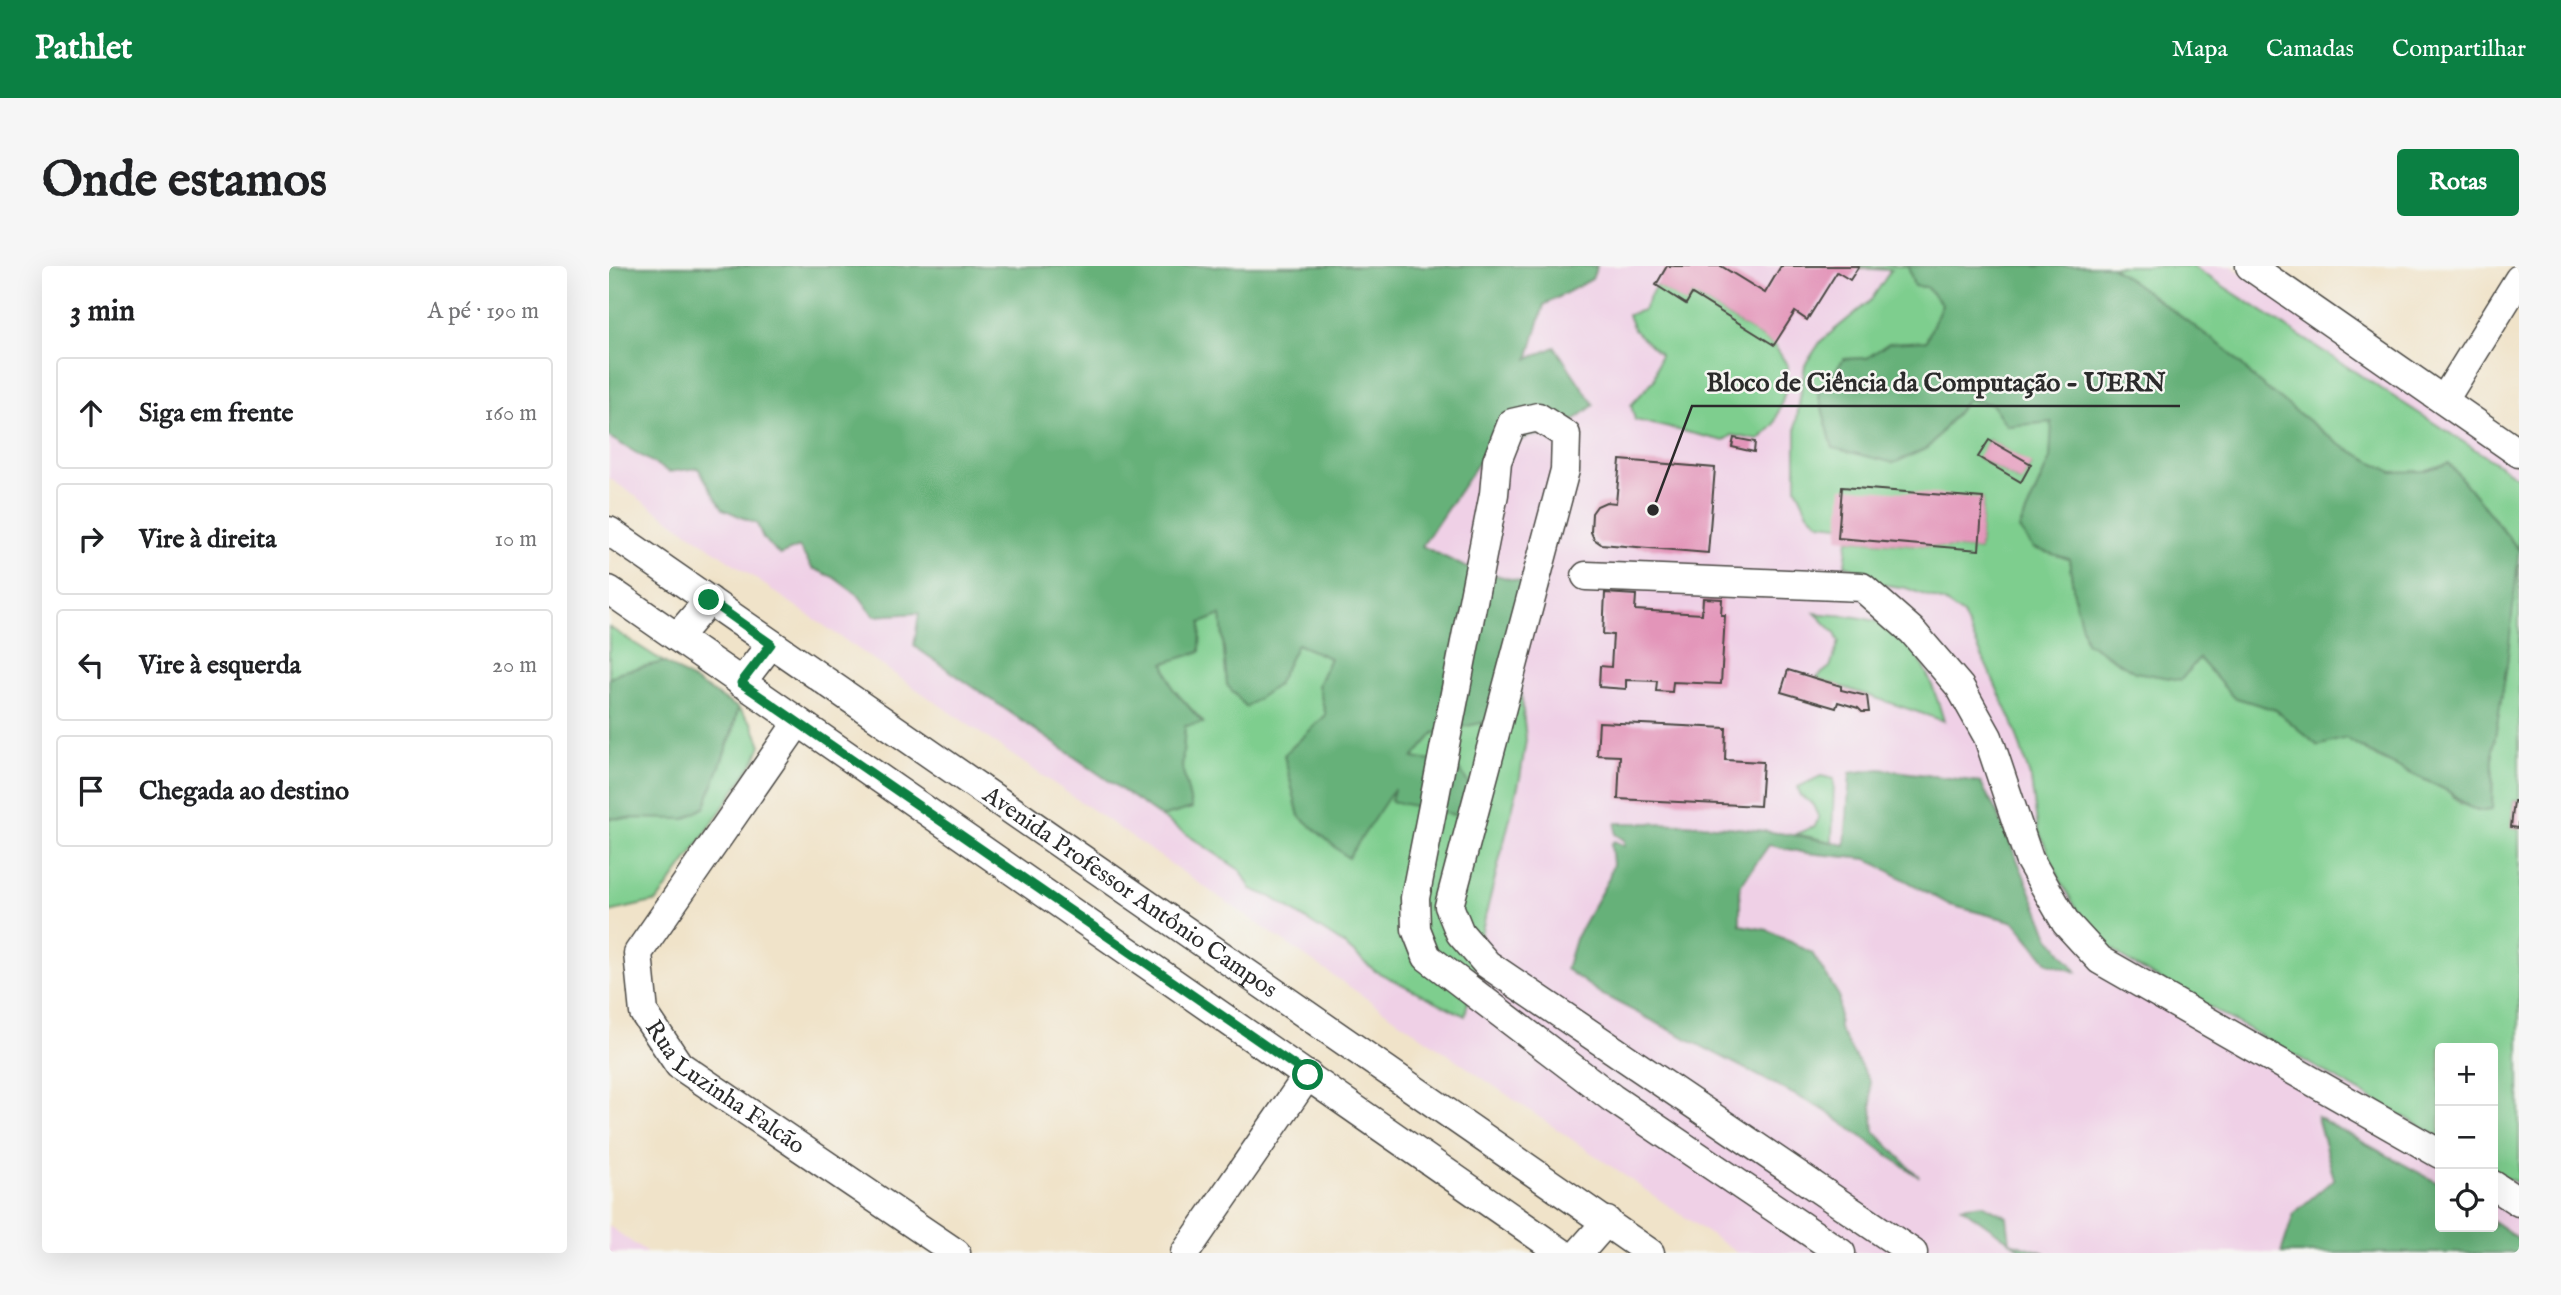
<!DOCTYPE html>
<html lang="pt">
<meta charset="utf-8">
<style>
body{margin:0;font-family:"IM FELL English",serif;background:#f6f6f6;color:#202124}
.controls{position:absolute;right:21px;bottom:21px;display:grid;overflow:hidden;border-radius:7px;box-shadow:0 7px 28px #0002}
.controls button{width:63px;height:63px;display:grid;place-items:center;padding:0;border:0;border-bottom:2px solid #e0e0e0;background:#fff;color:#202124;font:35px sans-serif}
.stop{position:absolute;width:21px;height:21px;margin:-16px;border:5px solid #0b8043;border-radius:50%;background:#fff}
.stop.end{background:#0b8043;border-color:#fff;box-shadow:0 2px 7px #0008}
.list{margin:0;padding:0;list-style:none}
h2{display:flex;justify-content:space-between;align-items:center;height:91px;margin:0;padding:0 28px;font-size:30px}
h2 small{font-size:23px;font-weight:400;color:#757577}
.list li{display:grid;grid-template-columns:46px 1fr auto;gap:21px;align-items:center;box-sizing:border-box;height:112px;margin:0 14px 14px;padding:0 14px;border:2px solid #e0e0e0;border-radius:7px}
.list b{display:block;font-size:26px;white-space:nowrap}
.list em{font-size:23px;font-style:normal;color:#757577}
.icon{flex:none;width:38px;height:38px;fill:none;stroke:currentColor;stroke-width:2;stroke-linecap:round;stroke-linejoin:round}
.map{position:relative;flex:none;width:1910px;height:987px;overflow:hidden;border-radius:7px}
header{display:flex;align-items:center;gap:42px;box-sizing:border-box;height:98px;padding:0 35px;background:#0b8043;color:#fff}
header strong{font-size:33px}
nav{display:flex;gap:38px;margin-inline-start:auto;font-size:24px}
.intro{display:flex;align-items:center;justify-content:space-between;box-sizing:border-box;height:168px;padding:0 42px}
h1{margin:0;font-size:49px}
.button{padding:18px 32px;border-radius:7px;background:#0b8043;color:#fff;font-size:24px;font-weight:700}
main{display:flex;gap:42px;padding:0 42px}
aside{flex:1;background:#fff;border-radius:7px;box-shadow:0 7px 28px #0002}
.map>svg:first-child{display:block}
.built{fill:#efd0e6;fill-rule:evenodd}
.green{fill:#7ece8e;stroke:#547c5c;stroke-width:2;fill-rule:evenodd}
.forest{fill:#66b179;stroke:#486e52;stroke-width:2}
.building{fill:#e395b9}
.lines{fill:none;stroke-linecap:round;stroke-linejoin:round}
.minor-casing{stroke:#494743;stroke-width:31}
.minor{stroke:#fff;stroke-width:28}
.route{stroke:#0b8043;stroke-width:9}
.labels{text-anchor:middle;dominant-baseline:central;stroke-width:5;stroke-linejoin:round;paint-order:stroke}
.street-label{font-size:24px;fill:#2b2b2b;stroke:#f6f6f2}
.leader{fill:none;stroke:#2b2b2b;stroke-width:2.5}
.callout-dot{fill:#2b2b2b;stroke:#f6f6f2;stroke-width:2.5}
.callout-label{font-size:26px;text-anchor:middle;font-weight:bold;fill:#2b2b2b;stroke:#f6f6f2;stroke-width:5;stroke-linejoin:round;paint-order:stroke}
</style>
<header>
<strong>Pathlet</strong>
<nav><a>Mapa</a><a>Camadas</a><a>Compartilhar</a></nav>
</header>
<div class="intro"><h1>Onde estamos</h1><a class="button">Rotas</a></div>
<main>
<aside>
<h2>3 min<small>A pé · 190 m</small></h2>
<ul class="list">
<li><svg class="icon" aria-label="ahead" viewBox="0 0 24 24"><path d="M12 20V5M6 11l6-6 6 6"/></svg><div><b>Siga em frente</b></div><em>160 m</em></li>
<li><svg class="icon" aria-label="right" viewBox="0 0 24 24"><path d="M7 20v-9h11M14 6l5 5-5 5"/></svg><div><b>Vire à direita</b></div><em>10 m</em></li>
<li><svg class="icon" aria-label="left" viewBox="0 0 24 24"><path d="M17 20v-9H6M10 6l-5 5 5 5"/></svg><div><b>Vire à esquerda</b></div><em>20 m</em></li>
<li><svg class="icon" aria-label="arrive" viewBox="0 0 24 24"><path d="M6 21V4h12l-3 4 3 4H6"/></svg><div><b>Chegada ao destino</b></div></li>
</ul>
</aside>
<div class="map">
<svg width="1910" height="987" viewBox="0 0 1910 987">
<rect width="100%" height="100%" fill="#f6f6f2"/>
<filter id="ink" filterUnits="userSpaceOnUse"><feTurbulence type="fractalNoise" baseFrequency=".0143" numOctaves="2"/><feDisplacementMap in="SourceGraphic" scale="14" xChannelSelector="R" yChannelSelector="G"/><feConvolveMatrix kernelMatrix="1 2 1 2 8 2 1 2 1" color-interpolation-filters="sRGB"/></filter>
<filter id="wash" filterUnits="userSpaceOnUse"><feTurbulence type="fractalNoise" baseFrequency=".00686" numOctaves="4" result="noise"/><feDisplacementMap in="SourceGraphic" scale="28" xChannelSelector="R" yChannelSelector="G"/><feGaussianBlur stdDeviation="1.57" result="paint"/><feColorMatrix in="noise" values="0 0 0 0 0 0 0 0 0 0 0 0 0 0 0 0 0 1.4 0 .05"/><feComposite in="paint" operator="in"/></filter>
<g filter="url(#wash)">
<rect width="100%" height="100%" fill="#f0e3c9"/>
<g class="built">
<path d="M0 0H1622L1910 200V987H1128L0 212ZM1831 782H1884V961H1831Z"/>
<path d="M0 960 38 987H0Z"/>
</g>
<g class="green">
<path d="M1250 0H1299L1305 20 1317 21 1333 38 1317 76 1280 77 1258 92 1236 93 1209 127 1224 182 1251 188 1319 182 1358 134 1383 138 1398 160 1444 156 1441 193 1410 263 1424 282 1460 293 1466 335 1590 392 1624 431 1667 444 1709 480 1737 471 1768 492 1839 525 1852 538 1871 545 1883 544 1884 483 1898 398 1902 343 1910 298V535H1905L1902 561 1910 562V917L1893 911 1884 901V782H1831V871L1520 696 1482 667 1453 618 1429 564 1422 514 1403 455 1354 349 1335 336 1297 322 1272 318 1253 305 1236 299 1239 273 1370 284 1374 232 1230 259 1211 257 1199 247 1187 221V158L1196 99 1212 75 1262 34 1282 4 1249 2ZM1380 174 1422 199 1411 216 1370 192Z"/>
<path d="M1502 0H1583L1910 212V284L1840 197 1815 205 1783 207 1731 179 1649 116 1618 84Z"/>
<path d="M1047 19 1077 37 1083 28 1165 79 1179 100 1176 126 1165 159 1150 174 1123 169 1115 175 1026 154 1022 139 1045 114 1051 88 1025 64 1019 49 1034 44Z"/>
<path d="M1206 347C1227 350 1252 349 1271 357 1308 372 1325 420 1335 455L1207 412 1221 401 1230 376 1226 367Z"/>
<path d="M612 349 618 418 668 419 688 378 721 392 709 419 717 449 675 489 690 550 788 519 782 535 808 540 832 513 803 492 825 467 908 387 917 474 911 512 872 668 856 750 766 705 733 677 662 631 642 623 632 605 552 551 583 542 573 502 576 460 594 456 564 423 555 397 592 356Z"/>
<path d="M0 361 55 396 11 406 0 413Z"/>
<path d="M129 442 143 457 152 479 146 494 84 586 48 635 0 646V552L21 553 111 496 124 468Z"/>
<path d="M1212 510 1225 513 1223 576 1187 568 1206 560 1210 552 1203 537 1191 530 1189 521Z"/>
</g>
<g class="forest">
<path d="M0 0H988L983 13 935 39 919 93 946 81 985 139 947 168 921 170 872 193 813 280 856 301 936 322 877 456 825 467 804 492 829 496 832 513 852 505 864 526 855 551 782 535 785 523 739 592 690 550 675 489 717 449 709 419 721 392 688 378 668 419 637 441 618 419 612 349 592 357 591 386 555 397 564 423 594 457 576 460 573 501 583 542 552 551 305 380 310 347 265 350 250 330 224 311 203 302 190 281 171 289 154 272 148 258 114 243 89 202 60 206 0 171Z"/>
<path d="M1299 0H1502L1618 84 1649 116 1731 179 1783 206 1815 205 1840 197 1910 284 1898 398 1884 483 1883 544C1855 547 1855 533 1835 523 1801 506 1769 493 1737 472L1709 480 1667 444 1624 431 1590 392 1572 414 1526 406 1477 376 1466 335 1460 293 1424 282 1410 263 1441 193 1443 156 1398 160 1383 138 1358 134 1319 182 1285 197 1224 182 1209 127 1235 93 1258 92 1280 77 1317 75 1333 38 1317 21 1305 20Z"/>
<path d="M55 396 129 442C122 476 107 508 96 541L76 553 0 552V413L11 406Z"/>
<path d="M1271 503 1371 516 1390 550 1440 670 1468 706 1439 697 1406 656 1341 639 1258 593 1197 587 1160 579 1131 620V659L1159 664 1203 687 1230 730V763L1261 816 1265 865 1310 911 1215 844 992 728 957 703 966 673 999 614 1004 598 1002 578 1005 575 1015 580V574L1006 568 1007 557C1088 556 1157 562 1236 579L1241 507Z"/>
<path d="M1708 851 1831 918V961H1884V955L1910 973V987H1672L1685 947 1725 913Z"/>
<path d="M1373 938 1398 951 1401 976 1436 987H1417L1352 941Z"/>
</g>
<g id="blocks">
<g class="building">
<path d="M1058 0H1112L1156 27 1172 0H1250L1241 14 1228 6 1198 54 1186 46 1165 79 1083 28 1077 38 1047 19Z"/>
<path d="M1125 172 1146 176 1145 186 1123 181Z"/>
<path d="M1380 174 1422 198 1412 216 1369 191Z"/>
<path d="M1011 194 1106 202 1099 287 992 278 985 273 982 266 983 247 988 240 997 236 1007 237Z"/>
<path d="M1233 221 1374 232 1370 284 1229 272Z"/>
<path d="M996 327 1027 329 1026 344 1093 348 1094 332 1113 333 1112 349H1116L1112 418 1064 416 1063 426 1047 425 1048 415 1017 414V423L990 421 991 400 1002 401 1004 369 994 368Z"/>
<path d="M1179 404 1232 420V424L1258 430 1260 446H1253L1249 442 1229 436 1227 442 1172 426Z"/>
<path d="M990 456 1117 462 1116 494 1154 496 1151 540 1009 533 1011 490 988 489Z"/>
<path d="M1905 535H1910V562L1902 561Z"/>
</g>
</g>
</g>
<g filter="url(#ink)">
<use href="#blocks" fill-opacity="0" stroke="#494743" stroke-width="2"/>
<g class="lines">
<defs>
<g id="minor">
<path d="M1641 0 1910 187"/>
<path d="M1835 134 1910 13"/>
<path id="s1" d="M0 265 1041 987"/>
<path d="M977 310 1253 321 1303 365 1351 421 1379 471 1420 593 1457 657 1491 694 1831 888"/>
<path d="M0 324 953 987"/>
<path d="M68 371 100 334"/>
<path d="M132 417 162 378"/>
<path id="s2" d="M189 456 29 687 35 747 70 799 347 987"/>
<path d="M1884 919 1910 936"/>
<path d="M576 987 699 809"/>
<path d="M970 987 998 955"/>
<path d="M1232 987 1003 832 818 691 807 663 806 632 885 228 888 195 903 157 929 151 957 169 956 204 840 640 851 667 878 698 1304 987"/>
</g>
</defs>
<use href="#minor" class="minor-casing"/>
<use href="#minor" class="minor"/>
</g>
</g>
<g class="lines" filter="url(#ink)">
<path class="route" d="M100 334 162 378 132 417 699 809"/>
</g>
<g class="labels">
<g class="street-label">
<text stroke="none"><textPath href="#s1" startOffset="634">Avenida Professor Antônio Campos</textPath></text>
<text stroke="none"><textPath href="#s2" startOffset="453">Rua Luzinha Falcão</textPath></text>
</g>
</g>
<path class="leader" d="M1044 244L1083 140H1571"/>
<circle class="callout-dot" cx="1044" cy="244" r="7"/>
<g class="callout-label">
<text x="1327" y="125">Bloco de Ciência da Computação - UERN</text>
</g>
</svg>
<div class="controls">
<button>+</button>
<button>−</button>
<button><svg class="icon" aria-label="locate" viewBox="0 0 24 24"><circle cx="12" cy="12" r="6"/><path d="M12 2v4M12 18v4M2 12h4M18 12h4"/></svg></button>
</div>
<div class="stop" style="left:699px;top:809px"></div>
<div class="stop end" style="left:100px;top:334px"></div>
</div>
</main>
